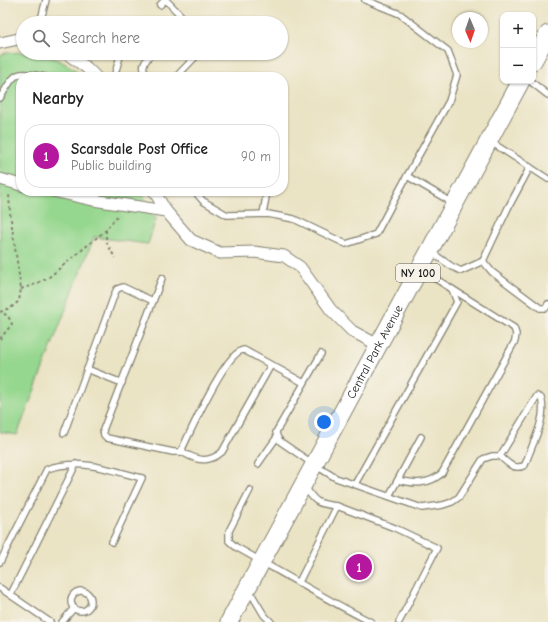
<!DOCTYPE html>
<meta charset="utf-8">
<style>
body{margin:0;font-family:"Comic Neue",sans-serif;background:#f6f6f6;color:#222}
.controls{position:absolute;right:12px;top:12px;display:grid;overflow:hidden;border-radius:8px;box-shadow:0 1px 3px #0004}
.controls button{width:36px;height:36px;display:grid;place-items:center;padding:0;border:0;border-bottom:1px solid #e0e0e0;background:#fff;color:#222;font:20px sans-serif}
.compass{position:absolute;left:452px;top:12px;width:36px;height:36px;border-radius:50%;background:#fff;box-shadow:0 1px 3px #0004;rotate:178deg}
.you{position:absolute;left:324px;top:422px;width:14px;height:14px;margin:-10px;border:3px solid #fff;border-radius:50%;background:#1a73e8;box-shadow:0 0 0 6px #1a73e833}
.badge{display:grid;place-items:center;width:26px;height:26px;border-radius:50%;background:#b5179e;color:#fff;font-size:13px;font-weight:700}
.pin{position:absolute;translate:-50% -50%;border:2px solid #fff;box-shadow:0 1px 4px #0006}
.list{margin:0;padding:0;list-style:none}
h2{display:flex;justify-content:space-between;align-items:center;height:52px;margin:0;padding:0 16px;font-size:17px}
h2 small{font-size:13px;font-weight:400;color:#767676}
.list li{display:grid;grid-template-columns:26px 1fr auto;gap:12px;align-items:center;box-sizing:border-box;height:64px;margin:0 8px 8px;padding:0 8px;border:1px solid #e0e0e0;border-radius:16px}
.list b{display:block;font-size:15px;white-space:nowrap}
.list p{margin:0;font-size:13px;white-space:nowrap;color:#767676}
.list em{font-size:13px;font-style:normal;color:#767676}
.icon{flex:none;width:22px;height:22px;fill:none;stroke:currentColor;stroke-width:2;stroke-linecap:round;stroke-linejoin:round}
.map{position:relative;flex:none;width:548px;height:622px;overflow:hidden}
.search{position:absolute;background:#fff;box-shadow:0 1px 3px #0004;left:16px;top:16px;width:272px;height:44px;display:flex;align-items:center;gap:10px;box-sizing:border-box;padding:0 14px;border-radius:22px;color:#767676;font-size:15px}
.panel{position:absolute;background:#fff;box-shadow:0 1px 3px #0004;left:16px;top:72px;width:272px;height:124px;border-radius:16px}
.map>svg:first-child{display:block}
.green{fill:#95d78e;stroke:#587a55}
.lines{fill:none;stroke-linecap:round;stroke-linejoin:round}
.service-casing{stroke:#838070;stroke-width:8}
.minor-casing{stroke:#838070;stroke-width:13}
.primary-casing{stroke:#838070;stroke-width:19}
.path{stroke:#838070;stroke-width:2;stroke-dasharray:3 3;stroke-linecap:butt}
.service{stroke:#fff;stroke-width:5.5}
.minor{stroke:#fff;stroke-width:11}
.primary{stroke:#fff;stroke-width:17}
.labels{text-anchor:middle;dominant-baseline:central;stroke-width:3;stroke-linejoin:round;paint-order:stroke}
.shield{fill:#f7f3e8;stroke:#5e5c59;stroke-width:1}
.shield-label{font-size:11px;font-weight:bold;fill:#1c1c1c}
.street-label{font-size:12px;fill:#1c1c1c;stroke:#f7f3e8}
</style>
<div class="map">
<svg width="548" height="622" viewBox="0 0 548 622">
<rect width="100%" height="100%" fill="#f7f3e8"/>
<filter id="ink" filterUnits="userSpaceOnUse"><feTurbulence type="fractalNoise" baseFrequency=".025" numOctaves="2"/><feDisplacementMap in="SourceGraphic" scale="8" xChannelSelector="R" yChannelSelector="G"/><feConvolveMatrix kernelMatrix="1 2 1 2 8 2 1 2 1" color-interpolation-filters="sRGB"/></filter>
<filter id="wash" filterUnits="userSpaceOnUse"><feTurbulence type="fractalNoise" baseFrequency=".012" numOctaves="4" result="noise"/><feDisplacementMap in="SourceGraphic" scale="16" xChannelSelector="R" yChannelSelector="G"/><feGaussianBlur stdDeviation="0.9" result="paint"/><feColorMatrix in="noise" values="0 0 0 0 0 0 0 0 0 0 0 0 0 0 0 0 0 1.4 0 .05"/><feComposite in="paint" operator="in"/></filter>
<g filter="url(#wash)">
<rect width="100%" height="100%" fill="#eae3c4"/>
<path class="green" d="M23 52V53C44 53 68 61 82 77H21V191H141L156 219 148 244 94 237 17 435 0 432V55L6 53Z"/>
</g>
<g filter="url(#ink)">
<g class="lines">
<defs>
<g id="service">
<path d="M166 0 188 23"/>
<path d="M365 0 400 14 448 51 457 75 449 101 407 176"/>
<path d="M160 5 165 0"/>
<path d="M40 23 46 0"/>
<path d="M114 77 121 53"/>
<path d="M147 77C141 66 143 64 151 54"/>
<path d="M176 77 199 53"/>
<path d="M530 81 548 95"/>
<path d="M0 98C16 73 13 70 45 77"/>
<path d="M491 142 548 179"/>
<path d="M530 167 508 208 483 261 492 272 540 308H546L548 304"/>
<path d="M199 191 197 194 203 201 227 215 268 214 294 219 346 244 376 234 407 176 453 203"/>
<path d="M263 214 267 191"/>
<path d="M431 252 451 266 461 271 483 261"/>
<path d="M162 278 103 430 104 435 107 438 173 452H182"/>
<path d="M321 354 276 432 277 437 281 442 313 464 336 478 422 508 443 505 452 502 459 497 483 459 492 456H500L537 396 541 398C548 417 531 446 525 465 515 471 507 463 500 456"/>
<path d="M271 365 222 452C209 463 198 461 184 453L182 449C191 431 226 350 244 350L304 383"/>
<path d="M87 369 122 383"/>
<path d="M64 433 115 293 117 289 123 287 153 301"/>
<path d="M258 464 277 437"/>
<path d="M398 480C414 484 429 485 442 473L515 341 516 334 514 328 452 289"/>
<path d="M355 484 457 302 452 289 420 269"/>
<path d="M306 488C315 503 319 504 337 506"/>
<path d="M250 490 229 531V541L236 547C281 572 325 599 371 622"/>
<path d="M389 496 421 437"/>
<path d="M0 562 47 469C81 458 110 470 142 478L112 542"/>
<path d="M299 582 337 506 395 528 437 548 399 622"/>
<path d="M0 588 50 622"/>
<path d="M249 590 264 615 271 622"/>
<circle cx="81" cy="601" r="10"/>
<path d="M11 594 76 464"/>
<path d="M62 622 74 608"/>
</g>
<g id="minor">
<path d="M0 43 23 38"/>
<path d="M66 53 87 68 96 77"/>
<path d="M0 179 21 185"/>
<path d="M53 191 93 200 166 211"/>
<path d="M154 191 166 211 191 240 220 253 254 252 284 256 300 267 331 310 352 331 378 345"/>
</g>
<g id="primary">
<path d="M533 61 548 34"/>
<path id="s1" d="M229 622 521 81"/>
</g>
</defs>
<use href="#service" class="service-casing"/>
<use href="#minor" class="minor-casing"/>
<use href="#primary" class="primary-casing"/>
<g class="path">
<path d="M106 230V241L115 258"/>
<path d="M21 289 33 285 48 278 106 230 117 216"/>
<path d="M0 312 12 307 19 301 21 289 10 213 9 193"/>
<path d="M0 339 12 324 8 316 1 312"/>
</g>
<use href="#service" class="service"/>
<use href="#minor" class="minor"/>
<use href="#primary" class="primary"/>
</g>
</g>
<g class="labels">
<rect class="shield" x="396" y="264" width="44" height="18" rx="3"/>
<g class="shield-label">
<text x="418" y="273">NY 100</text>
</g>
<g class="street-label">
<text stroke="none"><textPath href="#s1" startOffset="307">Central Park Avenue</textPath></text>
</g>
</g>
</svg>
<div class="controls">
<button>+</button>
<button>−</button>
</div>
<svg class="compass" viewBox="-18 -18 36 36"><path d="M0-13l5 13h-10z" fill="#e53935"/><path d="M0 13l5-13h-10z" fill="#767676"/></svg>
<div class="you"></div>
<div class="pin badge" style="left:359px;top:567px">1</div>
<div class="search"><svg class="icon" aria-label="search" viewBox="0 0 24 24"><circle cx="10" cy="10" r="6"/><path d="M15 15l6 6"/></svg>Search here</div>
<section class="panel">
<h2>Nearby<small></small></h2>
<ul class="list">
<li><span class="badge">1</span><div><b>Scarsdale Post Office</b><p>Public building</p></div><em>90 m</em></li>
</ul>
</section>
</div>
